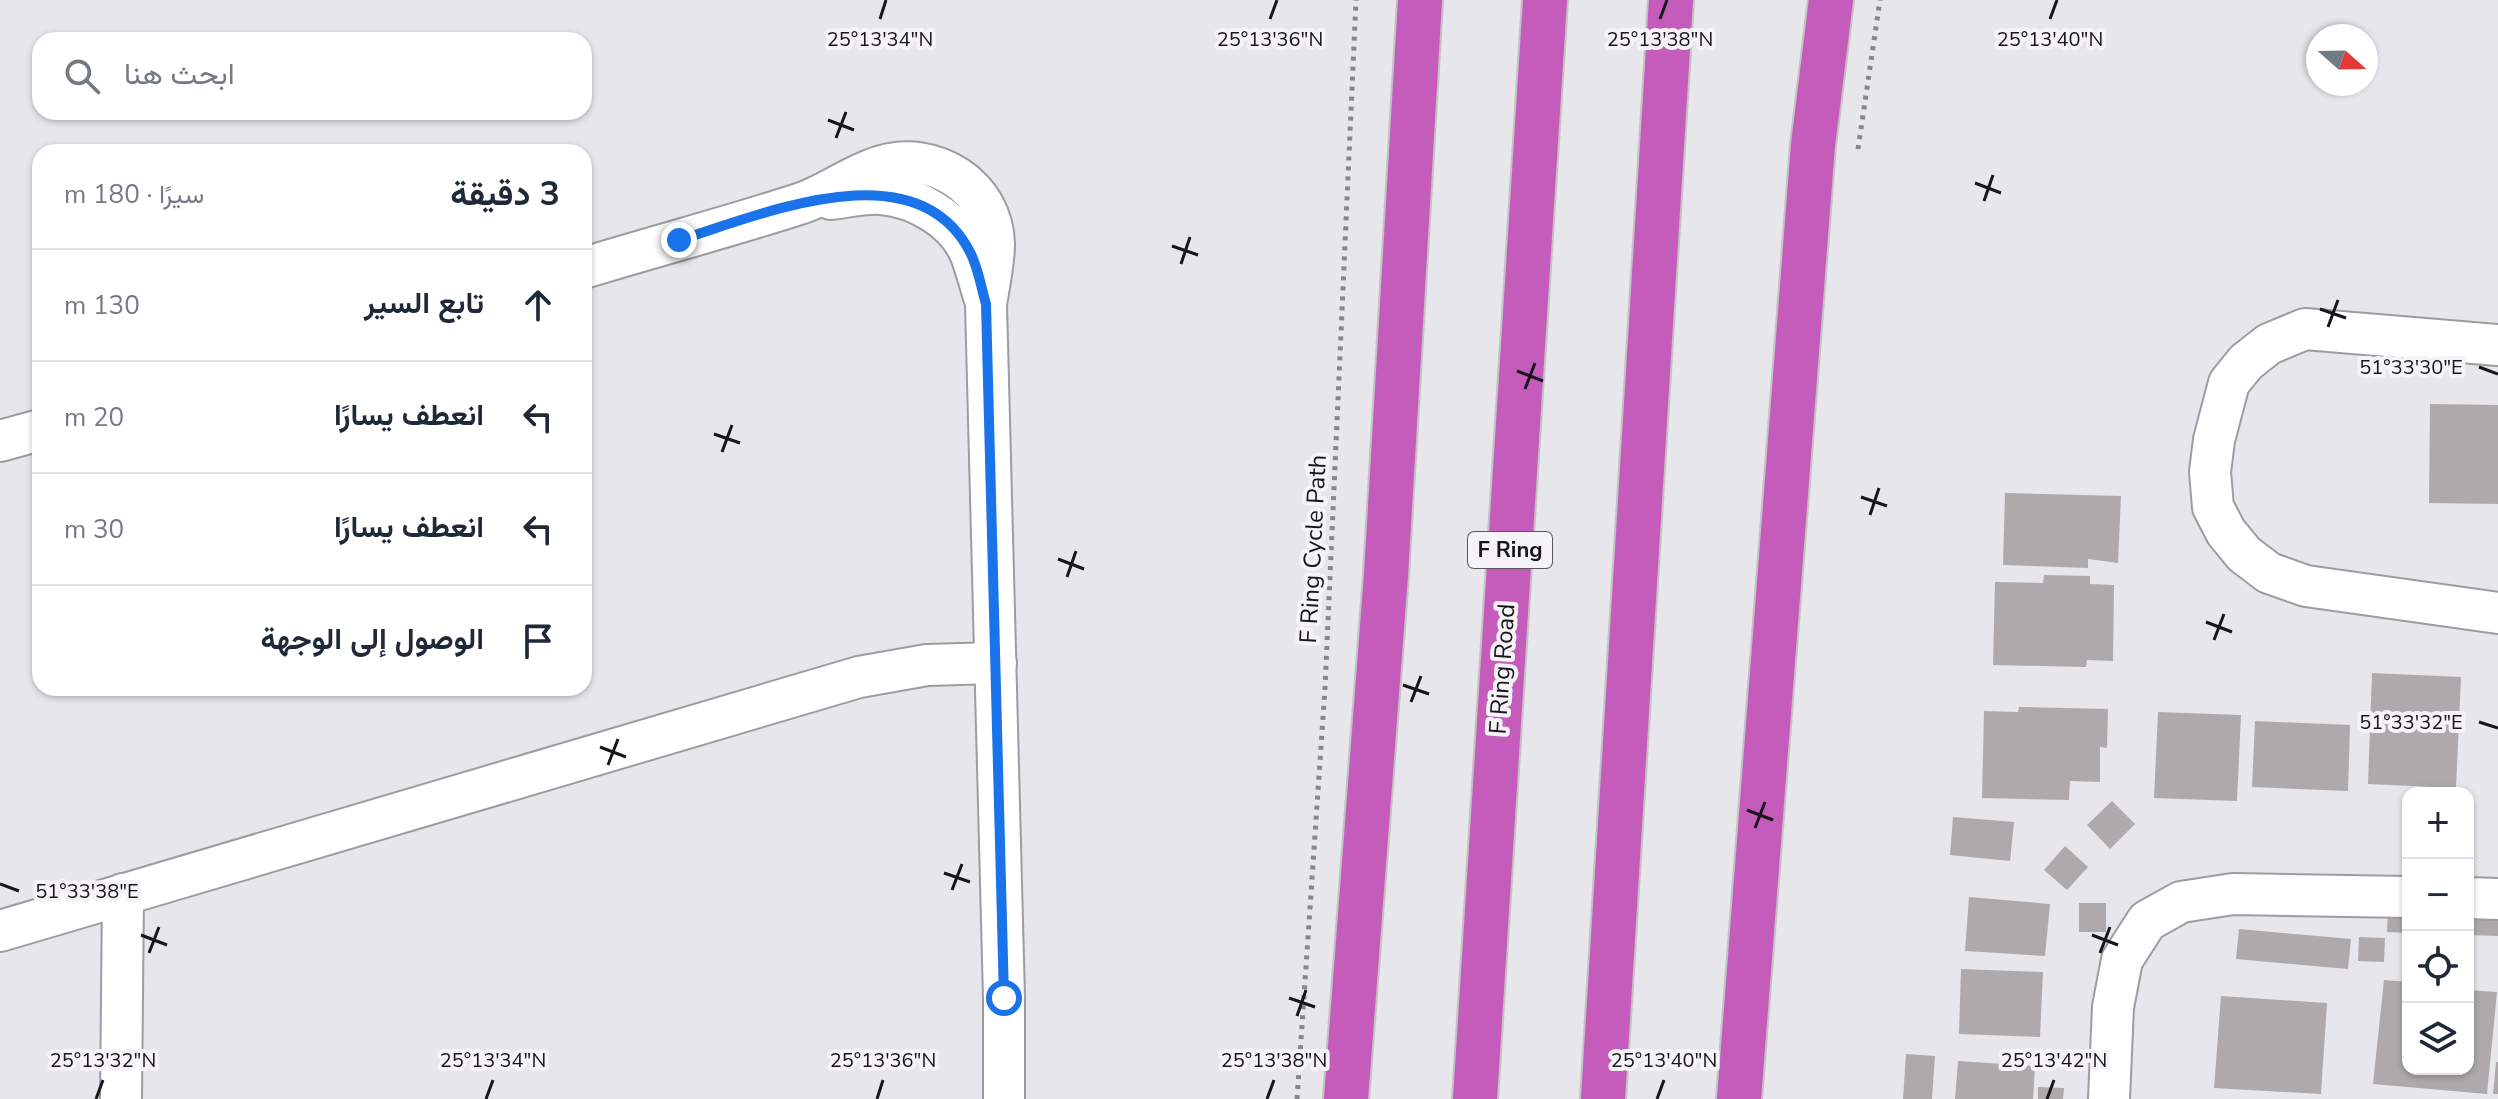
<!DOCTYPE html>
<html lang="ar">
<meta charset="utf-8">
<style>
body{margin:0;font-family:"Nunito Sans",Vazirmatn,sans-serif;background:#f6f6f7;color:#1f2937;direction:rtl}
.controls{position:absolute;right:24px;bottom:24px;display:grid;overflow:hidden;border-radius:16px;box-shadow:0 2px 6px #0004}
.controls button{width:72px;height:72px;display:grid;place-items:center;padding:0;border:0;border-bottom:2px solid #e0e1e3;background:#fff;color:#1f2937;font:40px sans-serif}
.compass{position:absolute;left:2306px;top:24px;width:72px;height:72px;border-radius:50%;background:#fff;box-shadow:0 2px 6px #0004;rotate:110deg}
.stop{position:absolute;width:24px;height:24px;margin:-18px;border:6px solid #1a73e8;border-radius:50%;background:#fff}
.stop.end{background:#1a73e8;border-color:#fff;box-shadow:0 2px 8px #0008}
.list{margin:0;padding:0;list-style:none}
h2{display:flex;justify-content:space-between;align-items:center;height:104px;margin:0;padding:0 32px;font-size:34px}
h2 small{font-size:26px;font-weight:400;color:#747a83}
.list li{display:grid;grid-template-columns:52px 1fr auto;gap:24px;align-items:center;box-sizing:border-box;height:112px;padding:0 32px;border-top:2px solid #e0e1e3}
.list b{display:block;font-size:30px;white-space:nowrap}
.list em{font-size:26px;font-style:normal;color:#747a83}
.icon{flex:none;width:44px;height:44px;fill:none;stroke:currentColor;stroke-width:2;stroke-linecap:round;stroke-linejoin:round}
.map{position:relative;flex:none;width:2498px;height:1099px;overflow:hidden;direction:ltr}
.search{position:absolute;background:#fff;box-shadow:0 2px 6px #0004;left:32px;top:32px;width:560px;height:88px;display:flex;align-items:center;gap:20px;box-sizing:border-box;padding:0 28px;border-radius:24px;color:#747a83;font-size:30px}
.panel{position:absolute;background:#fff;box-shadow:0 2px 6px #0004;left:32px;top:144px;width:560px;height:552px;border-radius:24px;direction:rtl}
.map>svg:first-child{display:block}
.building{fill:#aeaaac}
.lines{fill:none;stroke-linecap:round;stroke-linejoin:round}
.minor-casing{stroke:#9d9ca0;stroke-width:44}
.highway-casing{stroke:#c3c2c3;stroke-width:48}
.path{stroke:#87868a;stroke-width:5;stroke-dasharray:4 6;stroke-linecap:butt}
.minor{stroke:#fff;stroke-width:40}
.highway{stroke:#c55cbb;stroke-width:44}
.route{stroke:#1a73e8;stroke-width:10}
.ticks{fill:none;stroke:#171618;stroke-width:3}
.labels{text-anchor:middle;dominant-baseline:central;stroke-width:8;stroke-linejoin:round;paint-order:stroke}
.shield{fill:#f5f3f8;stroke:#5a585b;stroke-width:2}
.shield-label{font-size:22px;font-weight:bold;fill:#171618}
.street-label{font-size:24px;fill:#171618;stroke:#f5f3f8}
.ticks-label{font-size:20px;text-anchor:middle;fill:#171618;stroke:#f5f3f8;stroke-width:8;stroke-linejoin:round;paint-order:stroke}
</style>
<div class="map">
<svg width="2498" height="1099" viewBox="0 0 2498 1099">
<rect width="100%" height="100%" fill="#e7e6eb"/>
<g class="building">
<path d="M2430 404 2498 405V504L2429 503Z"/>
<path d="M2005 493 2121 496 2118 563 2088 559V568L2003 565Z"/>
<path d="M2044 575 2090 576V584L2114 585 2113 661 2087 660 2086 667 1993 665 1995 582 2043 583Z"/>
<path d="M2372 673 2461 677 2456 788 2368 784Z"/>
<path d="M2019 707 2108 709 2107 748 2100 747V782L2070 781 2069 800 1982 798 1984 711 2018 712Z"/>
<path d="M2158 712 2241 715 2237 801 2154 798Z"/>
<path d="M2255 721 2350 725 2348 791 2252 787Z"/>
<path d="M2112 801 2135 824 2110 849 2087 825Z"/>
<path d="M1953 817 2014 822 2010 861 1950 855Z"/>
<path d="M2065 846 2088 867 2067 890 2044 870Z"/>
<path d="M1969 897 2050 904 2045 956 1965 951Z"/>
<rect x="2079" y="903" width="27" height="29"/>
<path d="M2388 909 2408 910V933L2387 932Z"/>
<path d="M2468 913 2498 914V936L2468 935Z"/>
<path d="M2239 929 2351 939 2348 969 2236 959Z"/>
<path d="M2359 937 2385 938 2384 962 2358 961Z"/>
<path d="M1961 969 2043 972 2040 1037 1959 1034Z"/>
<path d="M2384 980 2408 982V1069H2468V990L2497 992 2487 1094 2373 1084Z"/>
<path d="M2221 996 2327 1003 2321 1094 2214 1088Z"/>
<path d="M1906 1054 1935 1056 1932 1099H1903Z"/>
<path d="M1958 1061 2035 1066 2033 1099H1955Z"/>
<path d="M2496 1062H2498V1094H2493Z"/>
<path d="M2038 1087 2064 1088 2063 1099H2038Z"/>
</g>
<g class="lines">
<defs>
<g id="minor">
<path d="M831 199C847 197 865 193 881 194 917 197 957 220 971 255 976 269 980 283 984 297"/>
<path d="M584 268C656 246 728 227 799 204 828 195 853 174 882 166 934 150 993 187 994 244 994 263 989 285 986 304L1004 998V1099"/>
<path d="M2498 345 2305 329 2269 344 2246 362 2229 383 2214 440 2210 472 2213 507 2226 532 2244 554 2269 573 2306 586 2498 613"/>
<path d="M0 441 40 430"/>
<path d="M2468 898 2498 899"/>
<path d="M0 931 859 677 927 665 996 663"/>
<path d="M121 1099 123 894"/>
<path d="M2109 1099 2113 1007 2122 960 2147 921 2181 902 2233 894 2408 897"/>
</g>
<g id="highway">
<path d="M1346 1099 1386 575 1420 0"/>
<path d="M1475 1099 1545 0"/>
<path d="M1603 1099 1671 0"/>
<path d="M1739 1099 1813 145 1831 0"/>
</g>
</defs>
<use href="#minor" class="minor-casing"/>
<use href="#highway" class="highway-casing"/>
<g class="path">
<path d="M1858 149 1880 0"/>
<path d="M1297 1099 1325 688 1356 0"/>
</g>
<use href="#minor" class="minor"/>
<use href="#highway" class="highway"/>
</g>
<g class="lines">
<path class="route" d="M679 240C761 215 916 147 970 252 978 267 981 287 986 304L1004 998"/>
</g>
<path class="ticks" d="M880 19 886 0M1270 19 1277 0M1660 19 1667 0M2050 19 2057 0M828 120 854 130M836 138 846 112M1975 183 2001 193M1984 201 1993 175M1172 246 1198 255M1181 264 1190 237M2320 309 2346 318M2328 327 2338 300M2479 367 2498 374M1517 371 1543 381M1525 389 1535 363M714 434 740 443M722 452 732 425M1861 497 1887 506M1870 515 1879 488M1058 559 1084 569M1067 577 1076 551M2206 622 2232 632M2214 640 2224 614M1403 685 1429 694M1411 702 1421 676M2479 722 2498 728M600 747 626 757M608 765 618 739M1747 810 1773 820M1755 828 1765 802M944 873 970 882M0 884 19 891M952 890 962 864M141 935 167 945M2092 935 2118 945M149 953 159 927M2100 953 2110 927M1289 998 1315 1007M1297 1016 1306 990M96 1099 103 1080M486 1099 493 1080M877 1099 883 1080M1267 1099 1274 1080M1657 1099 1664 1080M2047 1099 2054 1080"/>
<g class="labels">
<rect class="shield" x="1468" y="532" width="84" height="36" rx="6"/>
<g class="shield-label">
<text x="1510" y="550">F Ring</text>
</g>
<g class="street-label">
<text transform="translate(1313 549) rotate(-87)">F Ring Cycle Path</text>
<text transform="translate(1502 669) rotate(-86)">F Ring Road</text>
</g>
</g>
<g class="ticks-label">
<text x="880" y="46">25°13'34"N</text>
<text x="1270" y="46">25°13'36"N</text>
<text x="1660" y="46">25°13'38"N</text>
<text x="2050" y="46">25°13'40"N</text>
<text x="2411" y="374">51°33'30"E</text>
<text x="2411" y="729">51°33'32"E</text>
<text x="87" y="898">51°33'38"E</text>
<text x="103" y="1067">25°13'32"N</text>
<text x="493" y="1067">25°13'34"N</text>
<text x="883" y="1067">25°13'36"N</text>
<text x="1274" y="1067">25°13'38"N</text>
<text x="1664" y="1067">25°13'40"N</text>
<text x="2054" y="1067">25°13'42"N</text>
</g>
</svg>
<div class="controls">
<button>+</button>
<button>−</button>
<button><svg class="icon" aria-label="locate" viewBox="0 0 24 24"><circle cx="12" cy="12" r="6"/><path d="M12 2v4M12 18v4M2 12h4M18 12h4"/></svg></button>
<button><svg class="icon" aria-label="layers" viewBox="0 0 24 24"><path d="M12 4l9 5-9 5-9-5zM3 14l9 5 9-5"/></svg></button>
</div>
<svg class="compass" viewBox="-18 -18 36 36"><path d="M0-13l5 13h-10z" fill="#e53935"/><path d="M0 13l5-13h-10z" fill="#747a83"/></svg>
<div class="stop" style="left:1004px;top:998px"></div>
<div class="stop end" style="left:679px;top:240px"></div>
<div class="search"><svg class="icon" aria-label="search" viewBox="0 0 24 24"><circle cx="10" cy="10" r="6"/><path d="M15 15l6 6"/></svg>ابحث هنا</div>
<section class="panel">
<h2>3 دقيقة<small>سيرًا · 180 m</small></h2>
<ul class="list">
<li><svg class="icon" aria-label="ahead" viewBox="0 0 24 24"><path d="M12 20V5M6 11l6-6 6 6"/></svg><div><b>تابع السير</b></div><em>130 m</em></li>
<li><svg class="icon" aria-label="left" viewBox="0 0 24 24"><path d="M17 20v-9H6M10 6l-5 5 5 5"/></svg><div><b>انعطف يسارًا</b></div><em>20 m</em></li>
<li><svg class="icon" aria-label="left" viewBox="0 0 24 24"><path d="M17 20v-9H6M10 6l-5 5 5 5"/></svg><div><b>انعطف يسارًا</b></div><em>30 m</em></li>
<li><svg class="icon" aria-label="arrive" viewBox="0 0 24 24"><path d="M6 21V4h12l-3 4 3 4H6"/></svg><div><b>الوصول إلى الوجهة</b></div></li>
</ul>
</section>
</div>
